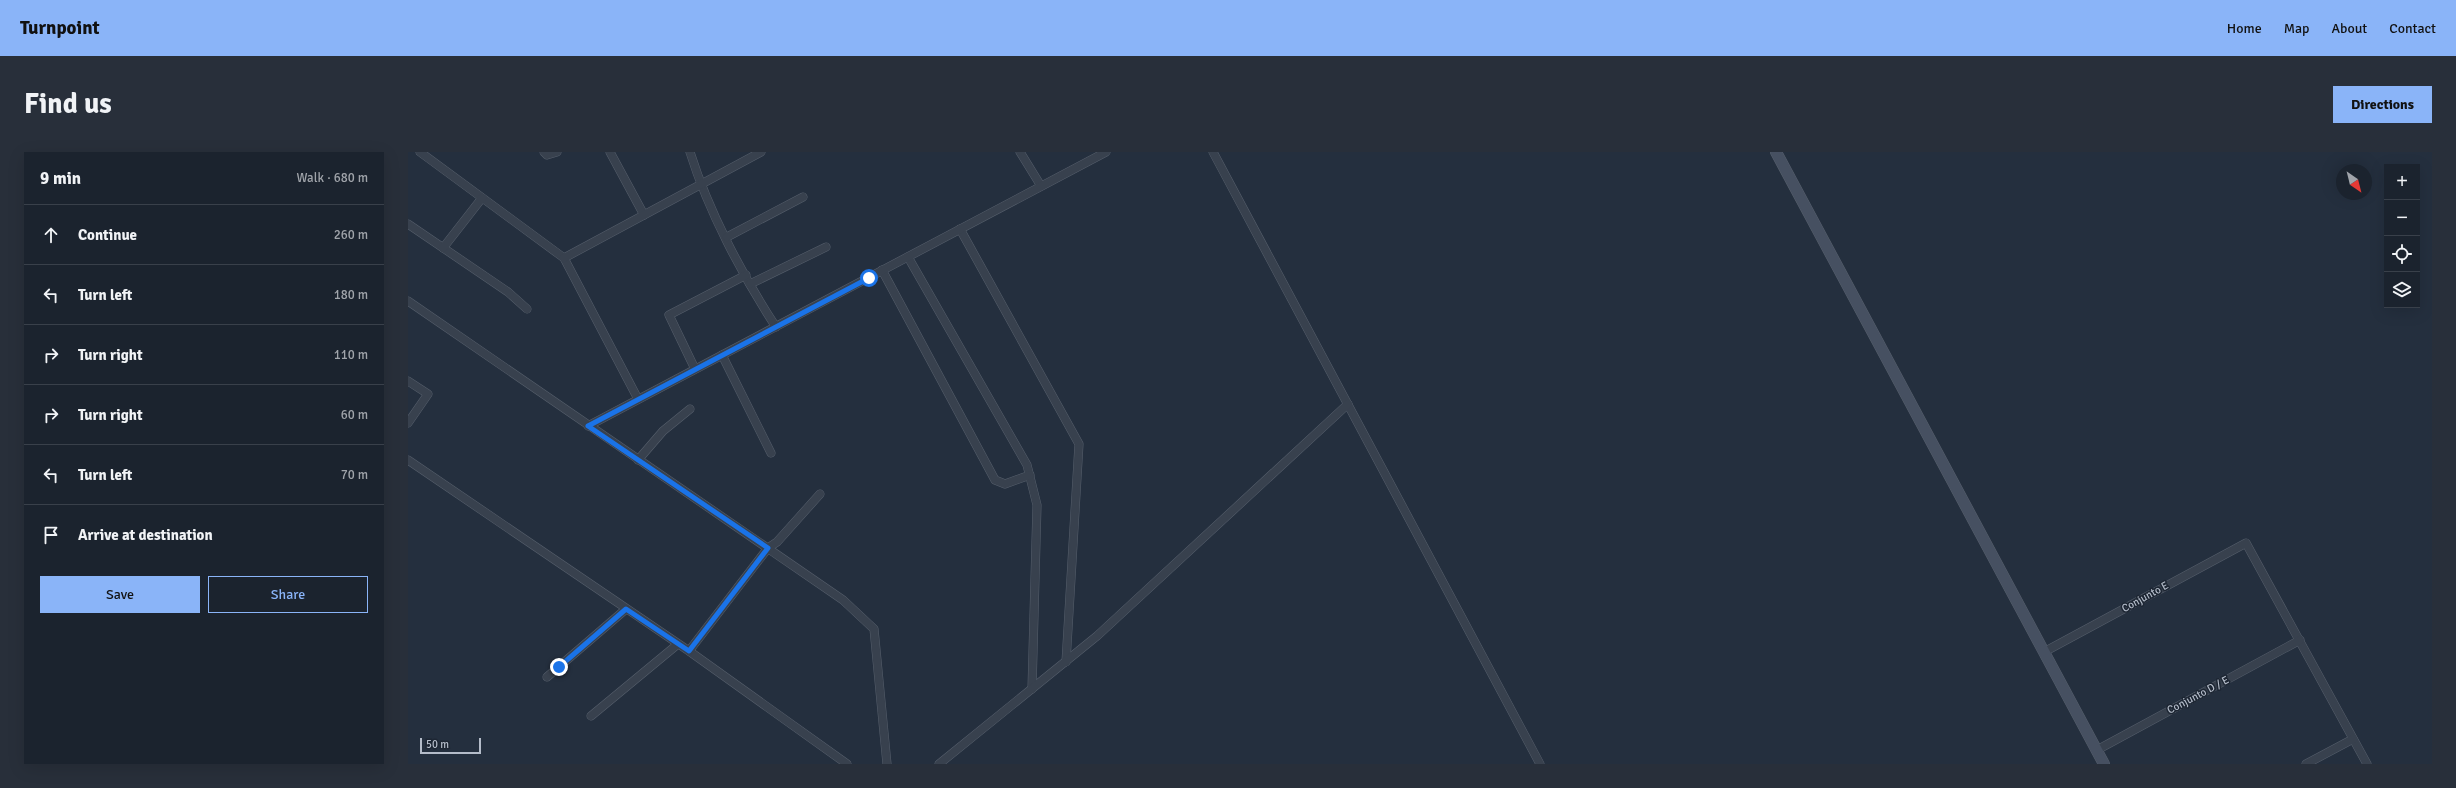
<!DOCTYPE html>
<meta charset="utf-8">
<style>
body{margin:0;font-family:Signika,sans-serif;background:#282f3a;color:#f1f3f6}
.controls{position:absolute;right:12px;top:12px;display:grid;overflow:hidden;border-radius:0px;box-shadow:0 4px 16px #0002}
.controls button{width:36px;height:36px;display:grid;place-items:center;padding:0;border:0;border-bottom:1px solid #39404a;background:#1b232e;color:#f1f3f6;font:20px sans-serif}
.compass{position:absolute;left:1928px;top:12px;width:36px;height:36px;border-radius:50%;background:#1b232e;box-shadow:0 4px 16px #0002;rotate:145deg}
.scale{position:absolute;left:12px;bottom:10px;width:61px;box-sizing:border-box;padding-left:4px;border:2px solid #b4bcc9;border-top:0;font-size:11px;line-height:14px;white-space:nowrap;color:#b4bcc9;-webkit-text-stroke:3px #1d2633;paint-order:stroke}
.stop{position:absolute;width:12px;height:12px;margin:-9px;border:3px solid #1a73e8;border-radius:50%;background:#fff}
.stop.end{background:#1a73e8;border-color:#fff;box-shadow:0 1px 4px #0008}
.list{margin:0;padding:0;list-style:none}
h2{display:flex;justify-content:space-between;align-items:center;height:52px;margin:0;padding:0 16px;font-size:17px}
h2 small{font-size:13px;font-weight:400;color:#a0a4aa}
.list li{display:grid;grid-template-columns:26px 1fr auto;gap:12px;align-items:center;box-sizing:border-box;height:60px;padding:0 16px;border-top:1px solid #39404a}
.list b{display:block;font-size:15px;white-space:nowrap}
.list em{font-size:13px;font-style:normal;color:#a0a4aa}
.actions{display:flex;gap:8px;padding:12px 16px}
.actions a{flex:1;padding:9px 0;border:1px solid #8ab4f8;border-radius:0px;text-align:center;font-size:14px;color:#8ab4f8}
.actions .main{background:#8ab4f8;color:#111}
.icon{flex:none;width:22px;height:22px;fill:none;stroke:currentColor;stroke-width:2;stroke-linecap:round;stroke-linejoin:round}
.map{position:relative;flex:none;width:2024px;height:612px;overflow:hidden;border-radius:0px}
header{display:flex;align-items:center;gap:24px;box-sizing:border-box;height:56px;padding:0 20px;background:#8ab4f8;color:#111}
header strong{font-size:19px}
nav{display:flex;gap:22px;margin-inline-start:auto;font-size:14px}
.intro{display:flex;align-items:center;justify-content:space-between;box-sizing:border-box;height:96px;padding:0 24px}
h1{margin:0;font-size:28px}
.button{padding:10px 18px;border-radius:0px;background:#8ab4f8;color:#111;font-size:14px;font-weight:700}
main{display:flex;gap:24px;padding:0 24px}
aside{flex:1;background:#1b232e;border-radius:0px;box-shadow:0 4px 16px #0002}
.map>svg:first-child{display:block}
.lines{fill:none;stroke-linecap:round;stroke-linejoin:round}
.street-casing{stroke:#565f6c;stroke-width:9}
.secondary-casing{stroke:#565f6c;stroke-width:12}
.street{stroke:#38414e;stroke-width:8}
.secondary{stroke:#465061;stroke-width:11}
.route{stroke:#1a73e8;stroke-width:5}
.labels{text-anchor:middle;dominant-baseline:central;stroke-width:3;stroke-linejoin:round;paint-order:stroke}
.street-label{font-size:11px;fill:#b4bcc9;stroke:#1d2633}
</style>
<header>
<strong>Turnpoint</strong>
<nav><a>Home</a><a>Map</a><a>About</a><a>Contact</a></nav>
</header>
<div class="intro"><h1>Find us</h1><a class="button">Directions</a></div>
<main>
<aside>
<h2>9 min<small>Walk · 680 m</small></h2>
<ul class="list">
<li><svg class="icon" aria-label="ahead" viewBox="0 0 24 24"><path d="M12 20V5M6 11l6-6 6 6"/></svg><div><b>Continue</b></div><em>260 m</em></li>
<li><svg class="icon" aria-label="left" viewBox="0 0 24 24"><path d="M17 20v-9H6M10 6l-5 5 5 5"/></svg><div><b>Turn left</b></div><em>180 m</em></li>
<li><svg class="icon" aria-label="right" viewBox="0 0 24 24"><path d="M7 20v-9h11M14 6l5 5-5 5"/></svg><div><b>Turn right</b></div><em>110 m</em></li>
<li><svg class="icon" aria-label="right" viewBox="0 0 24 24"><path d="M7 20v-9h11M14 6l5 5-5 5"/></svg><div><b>Turn right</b></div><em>60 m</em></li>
<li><svg class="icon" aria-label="left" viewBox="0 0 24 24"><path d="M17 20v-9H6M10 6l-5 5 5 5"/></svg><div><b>Turn left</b></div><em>70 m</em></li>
<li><svg class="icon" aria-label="arrive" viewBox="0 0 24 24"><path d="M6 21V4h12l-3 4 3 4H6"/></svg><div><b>Arrive at destination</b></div></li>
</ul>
<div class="actions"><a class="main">Save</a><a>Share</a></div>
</aside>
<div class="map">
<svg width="2024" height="612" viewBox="0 0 2024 612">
<rect width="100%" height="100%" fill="#242f3e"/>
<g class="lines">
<defs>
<g id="street">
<path d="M12 0 156 106 230 247"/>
<path d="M136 0 139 3 149 0"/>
<path d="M202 0 236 63"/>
<path d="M282 0C300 58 334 123 368 175"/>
<path d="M612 0 633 34"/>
<path d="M805 0 1132 612"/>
<path d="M0 72 100 140 119 157"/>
<path d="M552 77 671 292 658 510"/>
<path d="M319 85 395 45"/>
<path d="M35 96 74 46"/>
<path d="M500 105 619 313 629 353 624 537"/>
<path d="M156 106 353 0"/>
<path d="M474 118 587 328 597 332 622 323"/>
<path d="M342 132 418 95"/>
<path d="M0 149 435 448 466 477 479 612"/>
<path d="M314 203 363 301"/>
<path d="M287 217 261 163 338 123"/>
<path d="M0 229 20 242 0 271"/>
<path d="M180 274 698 0"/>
<path d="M0 308 281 499 439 612"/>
<path d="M230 308 255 279 282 257"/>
<path d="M281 499 360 396 369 390 412 342"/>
<path d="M1636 500 1838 391 1959 612"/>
<path d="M139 525 218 457"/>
<path d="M183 564 270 492"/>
<path d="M1689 598 1892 488"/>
<path d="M531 612 689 484 940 252"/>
<path d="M1898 612 1945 587"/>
</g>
<path id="secondary" d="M1368 0 1696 612"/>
</defs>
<use href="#street" class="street-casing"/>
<use href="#secondary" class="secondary-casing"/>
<use href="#street" class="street"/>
<use href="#secondary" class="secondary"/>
</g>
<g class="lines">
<path class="route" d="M151 515 218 457 281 499 360 396 180 274 461 126"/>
</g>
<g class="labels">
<g class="street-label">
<text transform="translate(1737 445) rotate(-29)">Conjunto E</text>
<text transform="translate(1790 543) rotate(-28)">Conjunto D / E</text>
</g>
</g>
</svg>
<div class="controls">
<button>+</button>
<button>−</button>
<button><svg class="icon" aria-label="locate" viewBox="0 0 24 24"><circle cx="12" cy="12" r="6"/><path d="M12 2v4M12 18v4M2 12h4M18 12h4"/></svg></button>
<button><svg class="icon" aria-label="layers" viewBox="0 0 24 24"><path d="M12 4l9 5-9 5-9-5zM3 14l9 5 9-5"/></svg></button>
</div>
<svg class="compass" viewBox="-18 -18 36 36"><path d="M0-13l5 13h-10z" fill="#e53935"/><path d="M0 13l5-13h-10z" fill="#a0a4aa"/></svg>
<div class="scale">50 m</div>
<div class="stop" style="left:461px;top:126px"></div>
<div class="stop end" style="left:151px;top:515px"></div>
</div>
</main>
